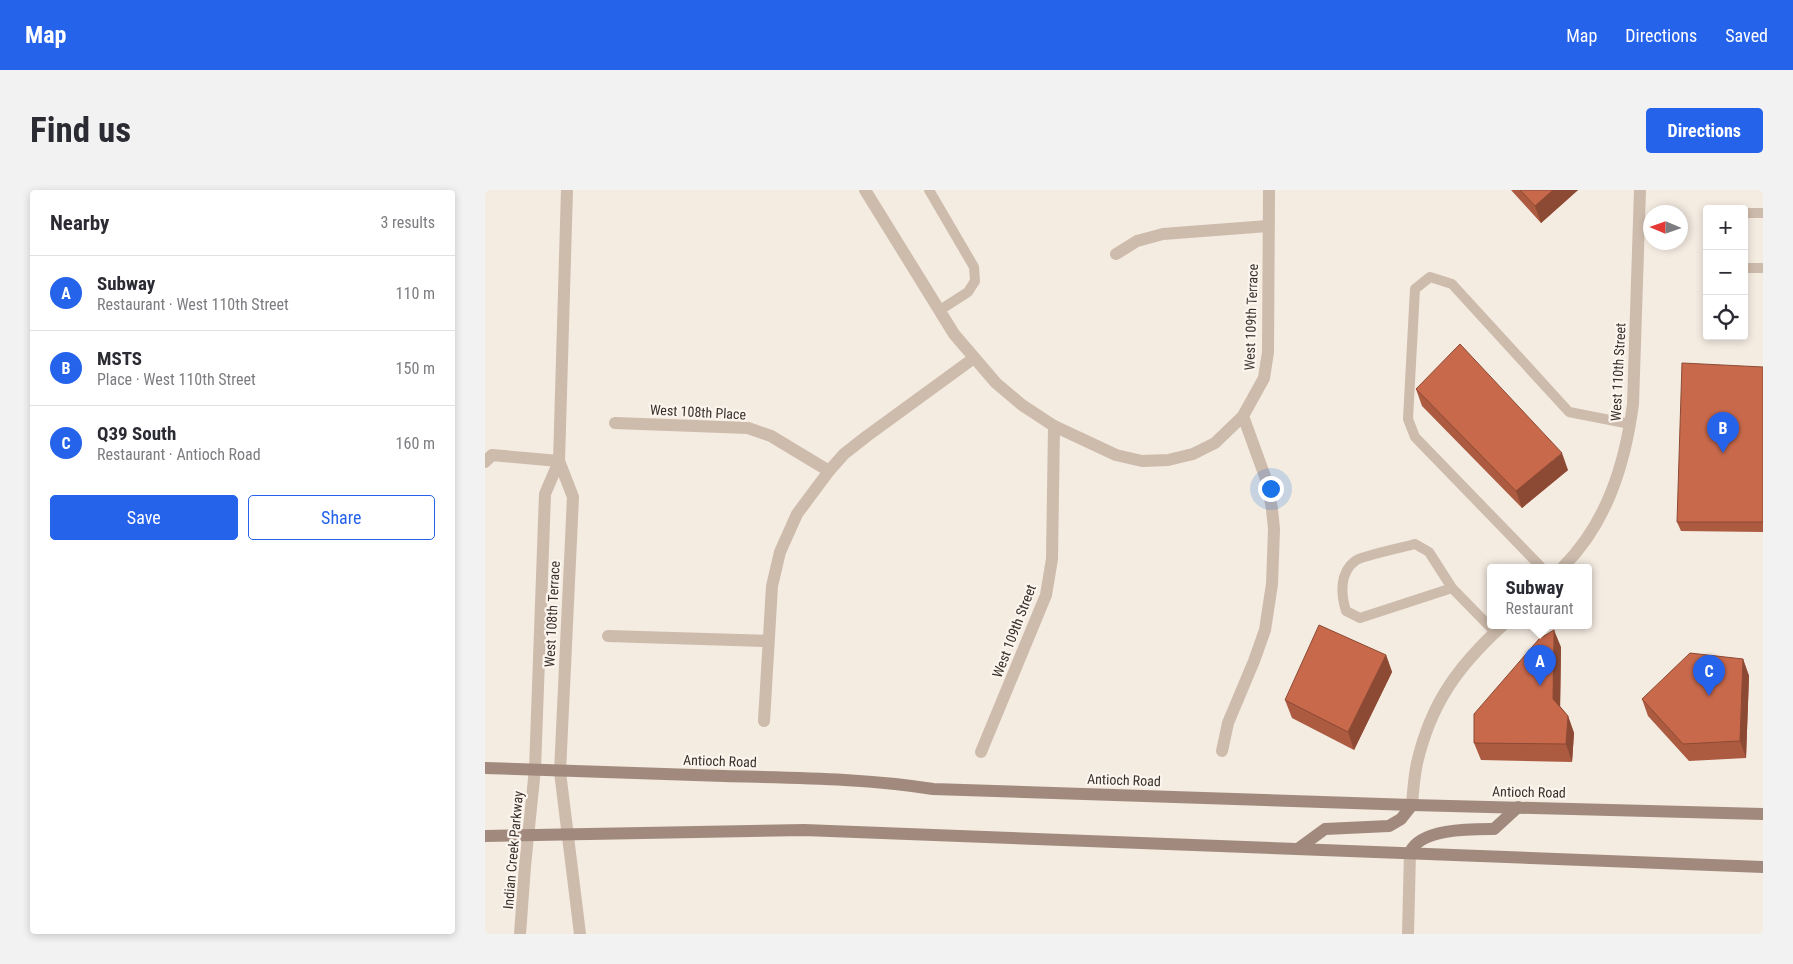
<!DOCTYPE html>
<meta charset="utf-8">
<style>
body{margin:0;font-family:"Roboto Condensed",sans-serif;background:#f2f2f3;color:#2b2b33}
.controls{position:absolute;right:15px;top:15px;display:grid;overflow:hidden;border-radius:5px;box-shadow:0 2px 8px #0003}
.controls button{width:45px;height:45px;display:grid;place-items:center;padding:0;border:0;border-bottom:1px solid #e1e1e2;background:#fff;color:#2b2b33;font:25px sans-serif}
.compass{position:absolute;left:1158px;top:15px;width:45px;height:45px;border-radius:50%;background:#fff;box-shadow:0 2px 8px #0003;rotate:272deg}
.you{position:absolute;left:785px;top:298px;width:18px;height:18px;margin:-12px;border:4px solid #fff;border-radius:50%;background:#1a73e8;box-shadow:0 0 0 8px #1a73e833}
.badge{display:grid;place-items:center;width:32px;height:32px;border-radius:50%;background:#2563eb;color:#fff;font-size:16px;font-weight:700}
.pin{position:absolute;translate:-50% -41px;filter:drop-shadow(0 1px 2px #0008)}
.pin::after{content:'';position:absolute;top:26px;width:18px;height:15px;background:inherit;clip-path:polygon(0 0,100% 0,50% 100%)}
.popup{position:absolute;left:1002px;top:374px;width:105px;height:65px;box-sizing:border-box;display:grid;place-content:center;border-radius:5px;background:#fff;filter:drop-shadow(0 1px 4px #0005);font-size:16px;white-space:nowrap;color:#7c7c81}
.popup b{font-size:19px;color:#2b2b33}
.popup::after{content:'';position:absolute;left:50%;top:100%;margin-left:-10px;border:10px solid transparent;border-top-color:#fff}
.list{margin:0;padding:0;list-style:none}
h2{display:flex;justify-content:space-between;align-items:center;height:65px;margin:0;padding:0 20px;font-size:21px}
h2 small{font-size:16px;font-weight:400;color:#7c7c81}
.list li{display:grid;grid-template-columns:32px 1fr auto;gap:15px;align-items:center;box-sizing:border-box;height:75px;padding:0 20px;border-top:1px solid #e1e1e2}
.list b{display:block;font-size:19px;white-space:nowrap}
.list p{margin:0;font-size:16px;white-space:nowrap;color:#7c7c81}
.list em{font-size:16px;font-style:normal;color:#7c7c81}
.actions{display:flex;gap:10px;padding:15px 20px}
.actions a{flex:1;padding:11px 0;border:1px solid #2563eb;border-radius:5px;text-align:center;font-size:18px;color:#2563eb}
.actions .main{background:#2563eb;color:#fff}
.icon{flex:none;width:28px;height:28px;fill:none;stroke:currentColor;stroke-width:2;stroke-linecap:round;stroke-linejoin:round}
.map{position:relative;flex:none;width:1278px;height:744px;overflow:hidden;border-radius:5px}
header{display:flex;align-items:center;gap:30px;box-sizing:border-box;height:70px;padding:0 25px;background:#2563eb;color:#fff}
header strong{font-size:24px}
nav{display:flex;gap:28px;margin-inline-start:auto;font-size:18px}
.intro{display:flex;align-items:center;justify-content:space-between;box-sizing:border-box;height:120px;padding:0 30px}
h1{margin:0;font-size:35px}
.button{padding:12px 22px;border-radius:5px;background:#2563eb;color:#fff;font-size:18px;font-weight:700}
main{display:flex;gap:30px;padding:0 30px}
aside{flex:1;background:#fff;border-radius:5px;box-shadow:0 2px 8px #0003}
.map>svg:first-child{display:block}
.lines{fill:none;stroke-linecap:round;stroke-linejoin:round}
.service{stroke:#cdbbac;stroke-width:10}
.minor{stroke:#cdbbac;stroke-width:12}
.tertiary{stroke:#cdbbac;stroke-width:12}
.secondary{stroke:#a18a7d;stroke-width:12}
.wall{fill:#ac5a40}
.shaded-wall{fill:#8c4a34}
.building{fill:#c8694b;stroke:#8c4a34}
.labels{text-anchor:middle;dominant-baseline:central;stroke-width:4.5;stroke-linejoin:round;paint-order:stroke}
.street-label{font-size:14px;fill:#3b302b;stroke:#fbf5ee}
</style>
<header>
<strong>Map</strong>
<nav><a>Map</a><a>Directions</a><a>Saved</a></nav>
</header>
<div class="intro"><h1>Find us</h1><a class="button">Directions</a></div>
<main>
<aside>
<h2>Nearby<small>3 results</small></h2>
<ul class="list">
<li><span class="badge">A</span><div><b>Subway</b><p>Restaurant · West 110th Street</p></div><em>110 m</em></li>
<li><span class="badge">B</span><div><b>MSTS</b><p>Place · West 110th Street</p></div><em>150 m</em></li>
<li><span class="badge">C</span><div><b>Q39 South</b><p>Restaurant · Antioch Road</p></div><em>160 m</em></li>
</ul>
<div class="actions"><a class="main">Save</a><a>Share</a></div>
</aside>
<div class="map">
<svg width="1278" height="744" viewBox="0 0 1278 744">
<rect width="100%" height="100%" fill="#f4ebe1"/>
<g class="lines">
<g class="service">
<path d="M444 0 489 77 490 91 483 102 455 120"/>
<path d="M1259 23H1278"/>
<path d="M1259 78H1278"/>
<path d="M1056 377 930 247 923 229 930 99 945 87 967 94 1084 222 1145 234"/>
<path d="M967 398 875 428 861 421C856 405 854 383 870 371 876 366 920 357 930 354L944 362 967 398 1010 442"/>
</g>
<g class="minor">
<path d="M380 0 469 144 511 193 537 215 569 236 631 265 657 271 683 270 708 264 730 253 758 226"/>
<path d="M631 64 652 51 678 44 783 36"/>
<path d="M130 233 263 238 286 246 344 281"/>
<path d="M0 272 7 265 74 271"/>
<path d="M1078 377C1122 333 1140 274 1148 214L1155 0"/>
<path d="M123 446 283 451"/>
<path d="M279 531 287 396 295 362 312 324 344 281 359 264 382 246 489 168"/>
<path d="M737 561 743 533 769 471 780 440 787 394 789 339 787 319 782 292 758 226 779 188 783 162 784 0"/>
<path d="M496 562 561 405 567 369 569 236"/>
<path d="M927 615C928 601 929 587 932 573 946 513 973 476 1018 435"/>
<path d="M923 744 925 662"/>
</g>
<g class="tertiary">
<path d="M74 271 88 307 75 582 95 744"/>
<path d="M35 744 40 676 50 579 60 304 74 271 82 0"/>
</g>
<g class="secondary">
<path d="M0 578C80 581 160 584 239 586 309 588 379 588 448 599L927 615 1278 624"/>
<path d="M0 646 319 640 1278 677"/>
<path d="M814 658 840 639 904 636 916 629 927 615"/>
<path d="M925 662C936 638 987 639 1009 639L1033 617"/>
</g>
</g>
<g class="wall">
<path d="M1026 0H1093L1056 33Z"/>
<path d="M1278 177V342L1196 341 1192 332Z"/>
<path d="M931 199 1083 280 1037 318 937 216Z"/>
<path d="M1076 457 1075 516 1083 526 1089 543 1087 572 996 570 989 553Z"/>
<path d="M901 465 907 482 869 560 807 528 800 510Z"/>
<path d="M1258 469 1264 486 1261 568 1204 571 1163 526 1157 509Z"/>
</g>
<g class="shaded-wall">
<path d="M1068 0H1093L1056 33 1050 16Z"/>
<path d="M1077 263 1083 280 1037 318 1031 301Z"/>
<path d="M1069 440 1076 457 1075 526 1068 509Z"/>
<path d="M901 465 907 482 869 560 863 542Z"/>
<path d="M1258 469 1264 486 1261 568 1255 551Z"/>
<path d="M1083 526 1089 543 1087 572 1081 554Z"/>
</g>
<g class="building">
<path d="M1035 0H1068L1050 16Z"/>
<path d="M975 154 1077 263 1031 301 931 199Z"/>
<path d="M1197 173 1278 177V332H1192Z"/>
<path d="M834 435 901 465 863 542 800 510Z"/>
<path d="M1069 440 1068 509 1083 526 1081 554 989 553V524L1054 449Z"/>
<path d="M1205 463 1258 469 1255 551 1198 554 1157 509Z"/>
</g>
<g class="labels">
<g class="street-label">
<text transform="translate(766 127) rotate(-88)">West 109th Terrace</text>
<text transform="translate(1133 182) rotate(-87)">West 110th Street</text>
<text transform="translate(213 222) rotate(3)">West 108th Place</text>
<text transform="translate(67 424) rotate(-87)">West 108th Terrace</text>
<text transform="translate(529 441) rotate(-69)">West 109th Street</text>
<text transform="translate(235 571) rotate(2)">Antioch Road</text>
<text transform="translate(639 590) rotate(2)">Antioch Road</text>
<text transform="translate(1044 602) rotate(1)">Antioch Road</text>
<text transform="translate(28 660) rotate(-85)">Indian Creek Parkway</text>
</g>
</g>
</svg>
<div class="controls">
<button>+</button>
<button>−</button>
<button><svg class="icon" aria-label="locate" viewBox="0 0 24 24"><circle cx="12" cy="12" r="6"/><path d="M12 2v4M12 18v4M2 12h4M18 12h4"/></svg></button>
</div>
<svg class="compass" viewBox="-18 -18 36 36"><path d="M0-13l5 13h-10z" fill="#e53935"/><path d="M0 13l5-13h-10z" fill="#7c7c81"/></svg>
<div class="you"></div>
<div class="pin badge" style="left:1055px;top:496px">A</div>
<div class="popup"><b>Subway</b>Restaurant</div>
<div class="pin badge" style="left:1238px;top:263px">B</div>
<div class="pin badge" style="left:1224px;top:506px">C</div>
</div>
</main>
